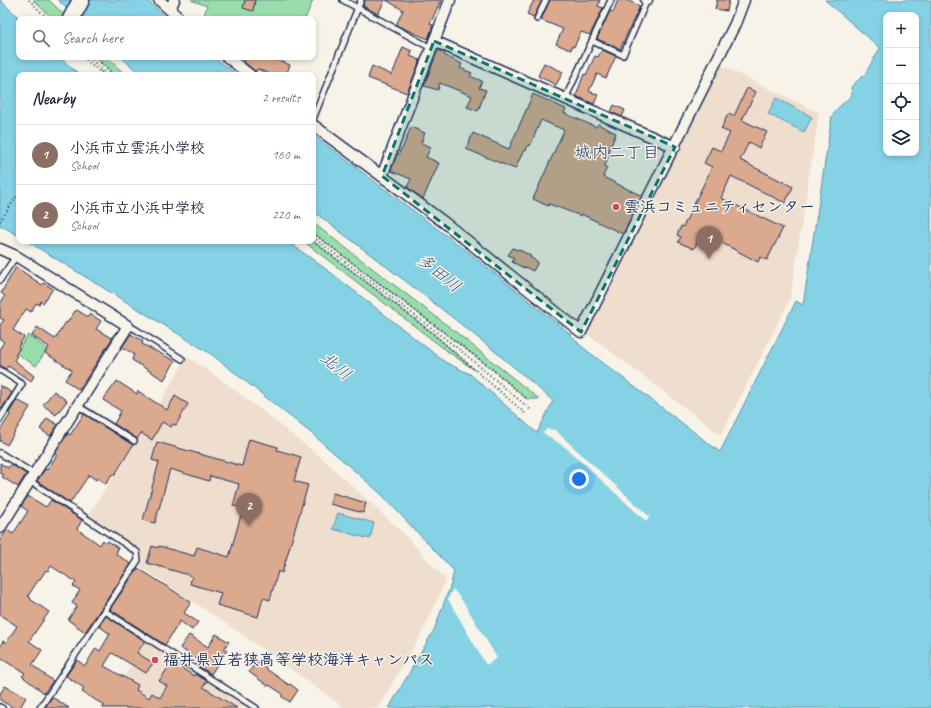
<!DOCTYPE html>
<meta charset="utf-8">
<style>
body{margin:0;font-family:Caveat,"Klee One",sans-serif;background:#f2f2f3;color:#1f2937}
.controls{position:absolute;right:12px;top:12px;display:grid;overflow:hidden;border-radius:8px;box-shadow:0 2px 6px #0003}
.controls button{width:36px;height:36px;display:grid;place-items:center;padding:0;border:0;border-bottom:1px solid #e0e1e3;background:#fff;color:#1f2937;font:20px sans-serif}
.you{position:absolute;left:579px;top:479px;width:14px;height:14px;margin:-10px;border:3px solid #fff;border-radius:50%;background:#1a73e8;box-shadow:0 0 0 6px #1a73e833}
.badge{display:grid;place-items:center;width:26px;height:26px;border-radius:50%;background:#111827;color:#fff;font-size:13px;font-weight:700}
.pin{position:absolute;translate:-50% -33px;filter:drop-shadow(0 1px 2px #0008)}
.pin::after{content:'';position:absolute;top:21px;width:14px;height:12px;background:inherit;clip-path:polygon(0 0,100% 0,50% 100%)}
.list{margin:0;padding:0;list-style:none}
h2{display:flex;justify-content:space-between;align-items:center;height:52px;margin:0;padding:0 16px;font-size:17px}
h2 small{font-size:13px;font-weight:400;color:#747a83}
.list li{display:grid;grid-template-columns:26px 1fr auto;gap:12px;align-items:center;box-sizing:border-box;height:60px;padding:0 16px;border-top:1px solid #e0e1e3}
.list b{display:block;font-size:15px;white-space:nowrap}
.list p{margin:0;font-size:13px;white-space:nowrap;color:#747a83}
.list em{font-size:13px;font-style:normal;color:#747a83}
.icon{flex:none;width:22px;height:22px;fill:none;stroke:currentColor;stroke-width:2;stroke-linecap:round;stroke-linejoin:round}
.map{position:relative;flex:none;width:931px;height:708px;overflow:hidden}
.search{position:absolute;background:#fff;box-shadow:0 2px 6px #0003;left:16px;top:16px;width:300px;height:44px;display:flex;align-items:center;gap:10px;box-sizing:border-box;padding:0 14px;border-radius:8px;color:#747a83;font-size:15px}
.panel{position:absolute;background:#fff;box-shadow:0 2px 6px #0003;left:16px;top:72px;width:300px;height:172px;border-radius:8px}
.map>svg:first-child{display:block}
.built{fill:#efddcd}
.green{fill:#98deab;stroke:#5a8684}
.water{fill:#85d2e5;stroke:#5b91af;fill-rule:evenodd}
.pier{fill:#f7f3e8}
.building{fill:#dba98e;stroke:#1b2f5e}
.lines{fill:none;stroke-linecap:round;stroke-linejoin:round}
.service-casing{stroke:#1b2f5e;stroke-width:8}
.minor-casing{stroke:#1b2f5e;stroke-width:13}
.trunk-casing{stroke:#1b2f5e;stroke-width:19}
.path{stroke:#1b2f5e;stroke-width:2;stroke-dasharray:1 3;stroke-linecap:butt}
.service{stroke:#f7f3e8;stroke-width:5}
.minor{stroke:#f7f3e8;stroke-width:10}
.trunk{stroke:#f7f3e8;stroke-width:16}
.path-bridge{stroke:#1b2f5e;stroke-width:2;stroke-dasharray:1 3;stroke-linecap:butt}
.marked{fill:#0f766e;fill-opacity:0.2;stroke:#0f766e;stroke-width:3;stroke-dasharray:8 5;stroke-linejoin:round}
.poi-dot{fill:#d1495b;stroke:#f7f3e8;stroke-width:1.5}
.labels{text-anchor:middle;dominant-baseline:central;stroke-width:3;stroke-linejoin:round;paint-order:stroke}
.poi-label{font-size:16px;font-weight:bold;fill:#1b2f5e;stroke:#f7f3e8;text-anchor:start}
.neighbourhood-label{font-size:17px;fill:#1b2f5e;stroke:#f7f3e8}
.water-label{font-size:17px;font-style:italic;fill:#365880;stroke:#f7f3e8}
</style>
<div class="map">
<svg width="931" height="708" viewBox="0 0 931 708">
<rect width="100%" height="100%" fill="#f7f3e8"/>
<filter id="ink" filterUnits="userSpaceOnUse"><feTurbulence type="fractalNoise" baseFrequency=".025" numOctaves="2"/><feDisplacementMap in="SourceGraphic" scale="8" xChannelSelector="R" yChannelSelector="G"/><feConvolveMatrix kernelMatrix="1 2 1 2 8 2 1 2 1" color-interpolation-filters="sRGB"/></filter>
<g filter="url(#ink)">
<g class="built">
<path d="M720 65 819 113 790 299 721 435 585 332Z"/>
<path d="M187 357 216 376 265 413 324 460 405 535 446 580 424 629 378 708H345L239 632 139 566 143 559 141 551 88 516 149 422Z"/>
<path d="M146 641 251 708H100L113 686 117 688Z"/>
</g>
<g class="green">
<path d="M33 0H49L68 19 50 16Z"/>
<path d="M191 0H313L305 19H203L207 6Z"/>
<path d="M95 57H106L126 75H113Z"/>
<path d="M313 223 452 329 539 399H527L492 369 313 233Z"/>
<path d="M303 241H313L430 331 475 370 451 354Z"/>
<path d="M28 335 47 349 36 366 16 353Z"/>
</g>
<g class="water">
<path d="M0 0 20 19 19 57H59L80 75H19V236L0 225Z"/>
<path d="M58 0H147L168 19H78Z"/>
<path d="M825 0H931V708H389L434 630 451 584 454 571 380 493 311 433 211 354 27 241H287L330 272 445 362 470 374 537 433 553 401C477 333 394 273 313 211V135L468 252 568 332 581 346 720 452 796 301 803 305 832 116 839 107 852 95 851 87 865 74 880 48ZM886 15H916V153H886Z"/>
<path d="M121 57H214L237 75H141Z"/>
<path d="M776 98 812 117 804 132 768 114Z"/>
<path d="M338 513 374 523 370 539 333 529Z"/>
</g>
<g class="pier">
<path d="M547 429 555 430 569 443 650 517 646 521 565 447 543 433Z"/>
<path d="M453 589 464 603 497 658 486 665 448 599Z"/>
</g>
<g class="building">
<path d="M245 0H255L253 11 243 8Z"/>
<path d="M365 0H385L378 14 363 6Z"/>
<path d="M386 0H441L430 24 433 25 428 39 396 25 403 10Z"/>
<path d="M534 0H542L534 17 527 14Z"/>
<path d="M550 0H600L598 6 603 8 590 35 581 32 574 47 572 46 571 50 556 44 563 29 541 20Z"/>
<path d="M618 0H626L640 6 620 49 597 39 610 11 613 12Z"/>
<path d="M717 0H729L727 11 715 9Z"/>
<path d="M403 47 412 51 410 56 420 60 407 93 368 78 372 66 392 75Z"/>
<path d="M438 50 445 53 444 55 462 64 460 68 472 73 470 76 482 81 479 88 486 90 478 111 467 107 472 96 440 83 438 90 424 86Z"/>
<path d="M602 50 616 56 606 78 597 74 589 91 598 95 594 104 576 96 584 74 586 75 595 56 598 57Z"/>
<path d="M246 57H271L290 65 286 75H272L257 69 256 72 244 62Z"/>
<path d="M544 63 563 72 556 85 538 76Z"/>
<path d="M747 88 756 92 742 120 767 132 759 148 749 142 740 160 793 187 785 203 731 176 721 198 783 228 767 260 760 257 758 262 720 242 722 238 704 229 694 249 678 242 681 237 677 235 681 226 683 227 712 167 704 163 712 147 721 151 730 133 721 129 728 114 734 116Z"/>
<path d="M533 94 566 109 564 113 596 127 598 124 616 133 609 151H610L605 166 607 167 603 177 642 196 623 234 581 214V216L549 204 548 206 533 199 564 130 541 120 530 146 528 145 526 151 524 150 515 169 466 149 473 133 509 149Z"/>
<path d="M614 105 625 110 622 117 611 112Z"/>
<path d="M411 127 425 133 421 143 431 147 426 157 439 163 423 199 407 187 411 179 391 171 397 154 398 155 401 149H402Z"/>
<path d="M513 248 517 250 518 249 531 256 530 257 538 262 533 271 525 267 524 268 512 262 514 258 508 255Z"/>
<path d="M16 267 42 285 44 283 53 289 43 303 41 301 39 305 36 303 31 312 26 309 13 330 24 337 18 347 20 348 15 355 17 356 14 360 34 376 31 381 8 366 6 369 0 365V348L4 342 0 339V325L4 320 0 318V304L5 296 1 293Z"/>
<path d="M77 310 88 317 90 314 101 321 96 329 111 338 117 331 79 390 65 380 72 370 45 353 49 347 32 336 37 327 55 339 66 322 67 323 75 311H76Z"/>
<path d="M131 334 143 341 142 344 175 361 164 380 132 360 134 354 122 347Z"/>
<path d="M117 381 137 394 138 391 167 410 175 396 188 404 176 425 173 424 171 427 162 422 152 440 141 433 137 439 114 424 121 411 103 400Z"/>
<path d="M0 385 12 393 2 408 0 407Z"/>
<path d="M54 391 67 401 56 415 43 405Z"/>
<path d="M17 400 30 407 7 445 0 441V430L10 415 9 413Z"/>
<path d="M84 414 133 445 114 476 112 474 106 484 97 478 96 480 89 475 70 503 37 481 45 469 47 470 57 455 55 454 68 433 70 435Z"/>
<path d="M47 418 58 425 50 436 40 429Z"/>
<path d="M249 439 278 447 277 450 301 457 294 481 308 485 282 573 278 571 270 600 263 598 258 617 217 605 221 593 190 584 192 576 147 563 152 546 158 548 159 546 194 556 197 547 229 557 243 508 233 506 239 484 210 476 209 481 170 469 155 523 143 520 159 462 152 460 157 442 242 466Z"/>
<path d="M0 463 8 468 11 464 26 474 18 487 2 477 3 475 0 473Z"/>
<path d="M333 493 366 503 363 513 330 504Z"/>
<path d="M28 496 46 507 51 500 82 520 77 529 100 545 103 540 106 543 108 541 118 548 116 554 131 564 85 632 68 620 77 606 72 603 80 590 73 586 76 582 51 566 48 571 46 570 40 579H39L28 596 31 598 30 599 49 612 29 641 42 650 32 665 53 681 44 693 22 676 25 673 0 658V646L3 641 6 643 17 626 0 615V540L7 530 13 534 28 511 21 506Z"/>
<path d="M138 568 191 602 184 613 198 622 192 630 180 621 165 645 110 609Z"/>
<path d="M106 616 145 641 137 653 153 663 146 673 112 653 104 666 138 685 136 690 149 698 152 693 160 698 167 686 159 681 172 662 194 676 195 674 207 681 203 687 237 708H103L104 705 82 692 84 688 66 676 77 660 85 666 96 648 100 651 110 634 99 626Z"/>
<path d="M216 634 229 642 224 648 227 650 211 674 200 667 203 663 180 648 189 635 208 647Z"/>
<path d="M257 661 266 667 265 668 289 685 290 684 298 690 290 702 281 696 283 694 269 685 268 686 249 672Z"/>
<path d="M5 686 26 697 20 708H14L0 700V694Z"/>
<path d="M52 697 69 708H45Z"/>
</g>
<g class="lines">
<defs>
<g id="service">
<path d="M343 0 431 48"/>
<path d="M537 19 546 0"/>
<path d="M592 41 623 55 647 0"/>
<path d="M565 99 611 0"/>
<path d="M313 119 361 0"/>
<path d="M0 280 16 256"/>
<path d="M128 326 135 329 182 359"/>
<path d="M0 370 22 384 0 419"/>
<path d="M78 406 134 441"/>
<path d="M0 453 34 474"/>
<path d="M30 481 137 552 138 560 40 708"/>
<path d="M105 611 256 708"/>
<path d="M0 707 2 708"/>
</g>
<g id="minor">
<path d="M159 0 180 19"/>
<path d="M646 0H647"/>
<path d="M170 10 174 0"/>
<path d="M434 41 675 147"/>
<path d="M227 57 250 75"/>
<path d="M313 125 445 223 581 332 735 24 744 0"/>
<path d="M382 176 450 0"/>
<path d="M0 249 16 256 128 326 0 528"/>
</g>
<path id="trunk" d="M71 19 81 0"/>
</defs>
<use href="#service" class="service-casing"/>
<use href="#minor" class="minor-casing"/>
<use href="#trunk" class="trunk-casing"/>
<g class="path">
<path d="M29 0 48 19"/>
<path d="M83 57 104 75"/>
<path d="M89 57 108 75"/>
<path d="M95 57 114 75"/>
<path d="M0 221 19 193"/>
<path d="M313 233 492 369 527 399"/>
<path d="M313 237 465 354 531 410"/>
<path d="M313 241 430 331 527 415"/>
</g>
<use href="#service" class="service"/>
<use href="#minor" class="minor"/>
<use href="#trunk" class="trunk"/>
<path class="path-bridge" d="M98 75 102 69"/>
</g>
</g>
<path class="marked" d="M434 41 675 147 581 332 382 176Z"/>
<g class="poi-dot">
<circle cx="616" cy="207" r="4"/>
<circle cx="155" cy="660" r="4"/>
</g>
<g class="labels">
<g class="poi-label">
<text x="624" y="207">雲浜コミュニティセンター</text>
<text x="163" y="660">福井県立若狭高等学校海洋キャンパス</text>
</g>
<g class="neighbourhood-label">
<text x="617" y="152">城内二丁目</text>
</g>
<g class="water-label">
<text transform="translate(439 273) rotate(39)">多田川</text>
<text transform="translate(336 366) rotate(40)">北川</text>
</g>
</g>
</svg>
<div class="controls">
<button>+</button>
<button>−</button>
<button><svg class="icon" aria-label="locate" viewBox="0 0 24 24"><circle cx="12" cy="12" r="6"/><path d="M12 2v4M12 18v4M2 12h4M18 12h4"/></svg></button>
<button><svg class="icon" aria-label="layers" viewBox="0 0 24 24"><path d="M12 4l9 5-9 5-9-5zM3 14l9 5 9-5"/></svg></button>
</div>
<div class="you"></div>
<div class="pin badge" style="left:709px;top:259px;background:#8d6e63">1</div>
<div class="pin badge" style="left:249px;top:526px;background:#8d6e63">2</div>
<div class="search"><svg class="icon" aria-label="search" viewBox="0 0 24 24"><circle cx="10" cy="10" r="6"/><path d="M15 15l6 6"/></svg>Search here</div>
<section class="panel">
<h2>Nearby<small>2 results</small></h2>
<ul class="list">
<li><span class="badge" style="background:#8d6e63">1</span><div><b>小浜市立雲浜小学校</b><p>School</p></div><em>160 m</em></li>
<li><span class="badge" style="background:#8d6e63">2</span><div><b>小浜市立小浜中学校</b><p>School</p></div><em>220 m</em></li>
</ul>
</section>
</div>
